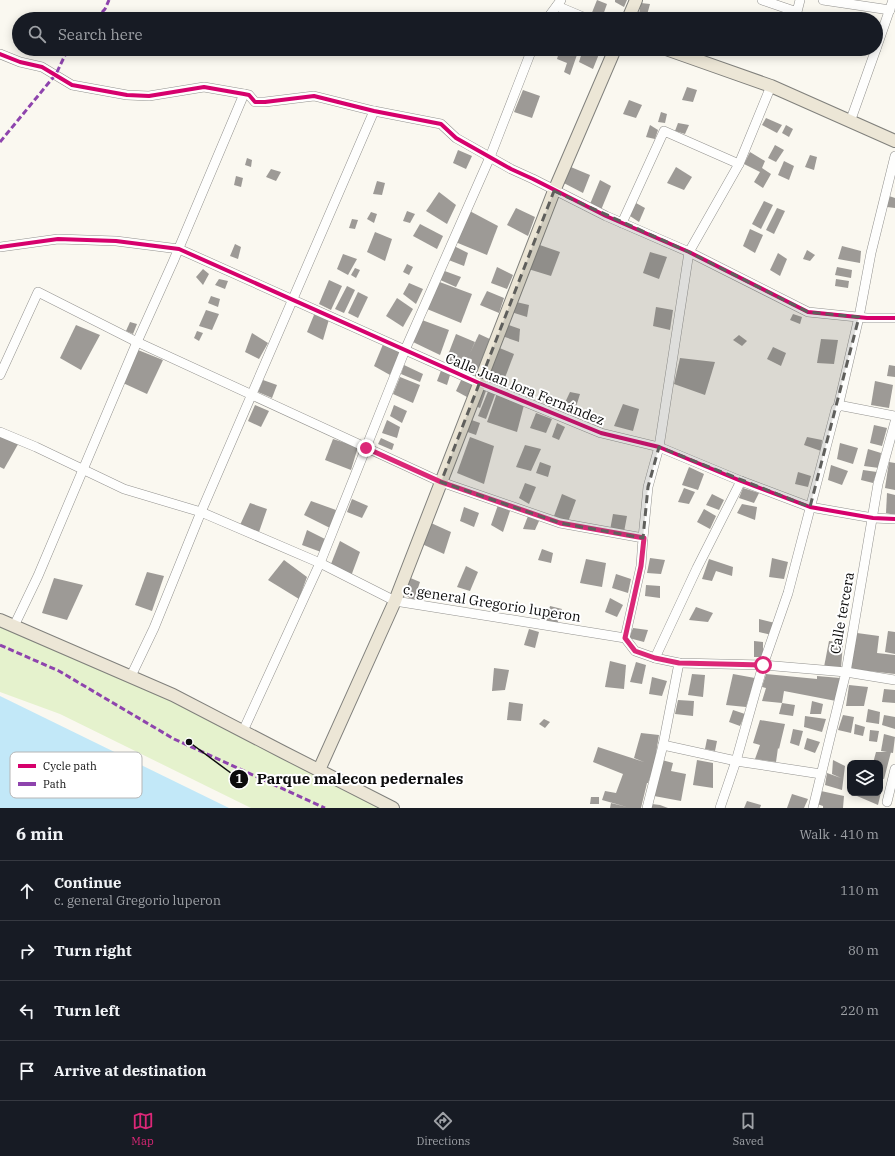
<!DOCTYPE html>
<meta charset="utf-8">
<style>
body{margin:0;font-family:"IBM Plex Serif",serif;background:#242831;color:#f1f3f6}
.controls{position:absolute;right:12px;bottom:12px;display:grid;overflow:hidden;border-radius:8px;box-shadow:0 2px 10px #0003}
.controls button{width:36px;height:36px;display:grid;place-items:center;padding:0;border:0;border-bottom:1px solid #363941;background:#171b24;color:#f1f3f6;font:20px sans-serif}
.stop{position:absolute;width:12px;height:12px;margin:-9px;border:3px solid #db2777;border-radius:50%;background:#fff}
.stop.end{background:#db2777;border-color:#fff;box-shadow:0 1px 4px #0008}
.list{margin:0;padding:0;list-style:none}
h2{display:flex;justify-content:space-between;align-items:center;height:52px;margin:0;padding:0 16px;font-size:17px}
h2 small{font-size:13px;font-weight:400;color:#9ea1a6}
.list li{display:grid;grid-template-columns:26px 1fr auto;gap:12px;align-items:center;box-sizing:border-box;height:60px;padding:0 16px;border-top:1px solid #363941}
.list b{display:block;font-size:15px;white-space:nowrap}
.list p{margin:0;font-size:13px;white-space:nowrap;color:#9ea1a6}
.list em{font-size:13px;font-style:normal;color:#9ea1a6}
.icon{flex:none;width:22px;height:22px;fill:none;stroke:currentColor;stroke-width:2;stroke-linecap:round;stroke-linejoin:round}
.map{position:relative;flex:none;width:895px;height:808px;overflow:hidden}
.search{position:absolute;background:#171b24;box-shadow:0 2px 10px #0003;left:12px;right:12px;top:12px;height:44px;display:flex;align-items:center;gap:10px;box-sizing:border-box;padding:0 14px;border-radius:22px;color:#9ea1a6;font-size:15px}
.sheet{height:292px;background:#171b24}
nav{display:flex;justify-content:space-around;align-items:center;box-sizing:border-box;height:56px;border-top:1px solid #363941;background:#171b24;font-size:11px;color:#9ea1a6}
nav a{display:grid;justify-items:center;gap:2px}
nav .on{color:#db2777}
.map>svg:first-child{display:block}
.green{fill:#e5f2cd}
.water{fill:#c2e8f8}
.building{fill:#9d9a96}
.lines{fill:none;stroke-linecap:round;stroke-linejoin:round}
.minor-casing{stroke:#93928f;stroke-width:10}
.major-casing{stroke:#80807c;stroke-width:14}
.minor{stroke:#fefefd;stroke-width:9}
.major{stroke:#ece6d6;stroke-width:12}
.quiet{stroke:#8e44ad;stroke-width:3;stroke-dasharray:6 3;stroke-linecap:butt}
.cycleway-casing{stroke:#fff;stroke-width:6}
.cycleway{stroke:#d6006c;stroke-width:4}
.route{stroke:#db2777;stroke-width:5}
.marked{fill:#5f5f5c;fill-opacity:0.2;stroke:#5f5f5c;stroke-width:3;stroke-dasharray:8 5;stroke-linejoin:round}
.labels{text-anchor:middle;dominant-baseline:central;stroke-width:4;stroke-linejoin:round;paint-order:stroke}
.street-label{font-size:14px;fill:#0c0c0c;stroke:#fff}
.key{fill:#fff;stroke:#b6b6b6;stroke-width:1}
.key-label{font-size:11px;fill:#0c0c0c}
.leader{fill:none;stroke:#0c0c0c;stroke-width:1.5}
.callout-dot{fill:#0c0c0c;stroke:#fff;stroke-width:1.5}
.mark-label{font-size:12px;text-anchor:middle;font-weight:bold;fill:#fff}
.callout-label{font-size:15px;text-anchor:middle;font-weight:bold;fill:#0c0c0c;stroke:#fff;stroke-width:4;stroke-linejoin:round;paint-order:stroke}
</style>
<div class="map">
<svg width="895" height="808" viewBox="0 0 895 808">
<rect width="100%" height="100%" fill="#faf8f0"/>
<path class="green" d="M0 623 171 698 393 808H251L60 714 0 692Z"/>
<path class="water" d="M0 696 229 808H0Z"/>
<g class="building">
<path d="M597 0 607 4 602 18 591 15Z"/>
<path d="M615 0H627L624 7 615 2Z"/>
<path d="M641 3 650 4 647 15 639 14Z"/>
<path d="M560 49H579L570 75 564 72 567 63 557 59Z"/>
<path d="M583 49H601L593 69 579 62Z"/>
<path d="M687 87 697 90 693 102 682 100Z"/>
<path d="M523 90 540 96 532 118 514 112Z"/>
<path d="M629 100 642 105 636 118 623 114Z"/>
<path d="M661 112 667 114 665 123 658 122Z"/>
<path d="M766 118 782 125 777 133 762 125Z"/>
<path d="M678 123 689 125 685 134 675 131Z"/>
<path d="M650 125 658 130 655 139 646 137Z"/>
<path d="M786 125 793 129 789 137 782 133Z"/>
<path d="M775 145 784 150 776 162 768 158Z"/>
<path d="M458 150 472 156 466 169 453 163Z"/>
<path d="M750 152 765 161 762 168 771 174 763 188 754 182 760 172 744 164Z"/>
<path d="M810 155 817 157 814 170 805 167Z"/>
<path d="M247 158 252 160 251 167 245 165Z"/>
<path d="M784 161 794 166 789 180 778 175Z"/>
<path d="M566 165 590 175 583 193 558 180Z"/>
<path d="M676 167 692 177 684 190 667 183Z"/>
<path d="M271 169 281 172 276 181 266 177Z"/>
<path d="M236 176 243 178 241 187 234 185Z"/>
<path d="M600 180 611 186 601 210 590 204Z"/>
<path d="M377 181 385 183 382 195 373 194Z"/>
<path d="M439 192 456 205 447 224 426 211Z"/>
<path d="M889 196 895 198V208L887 207Z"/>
<path d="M764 201 773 205 761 229 752 224Z"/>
<path d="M636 203 645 208 639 222 630 216Z"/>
<path d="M516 208 535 217 528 236 507 225Z"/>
<path d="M777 208 785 211 774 234 766 230Z"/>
<path d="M466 209 498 226 487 255 453 241Z"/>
<path d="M407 211 415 214 410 223 403 221Z"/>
<path d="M371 212 377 214 374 223 367 219Z"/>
<path d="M352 219 358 220 355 229 349 228Z"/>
<path d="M420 224 443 236 437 249 413 236Z"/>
<path d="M750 229 763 235 755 253 743 246Z"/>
<path d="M375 232 392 239 385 261 367 252Z"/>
<path d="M534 243 560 252 551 276 525 268Z"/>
<path d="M235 244 241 247 238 259 230 256Z"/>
<path d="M452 245 468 253 464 266 446 259Z"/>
<path d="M842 246 861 251 860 263 838 259Z"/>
<path d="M807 250 815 255 810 261 803 259Z"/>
<path d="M650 252 667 257 659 279 643 273Z"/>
<path d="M778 253 787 259 780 276 770 270Z"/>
<path d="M343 254 357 259 348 275 337 269Z"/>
<path d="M407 264 413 267 409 275 403 272Z"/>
<path d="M497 267 513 275 507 289 491 283Z"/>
<path d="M837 267 852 270 851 278 835 275Z"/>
<path d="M355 268 360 270 356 278 351 275Z"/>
<path d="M203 269 209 274 203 285 196 277Z"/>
<path d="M442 270 461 277 456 287 438 279Z"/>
<path d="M219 279 228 281 225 289 215 285Z"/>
<path d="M836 279 849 281 848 288 835 286Z"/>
<path d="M329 280 342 286 331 310 319 304Z"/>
<path d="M437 281 472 294 461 323 427 309Z"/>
<path d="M409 283 423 289 416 304 403 294Z"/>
<path d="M347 286 355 290 344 313 335 309Z"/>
<path d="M487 291 504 298 499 313 480 305Z"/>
<path d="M358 292 368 297 358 318 348 313Z"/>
<path d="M211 296 220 299 218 307 208 303Z"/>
<path d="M397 298 413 309 403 327 386 316Z"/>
<path d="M512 301 529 305 527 317 508 311Z"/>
<path d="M656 307 673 310 670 330 653 326Z"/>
<path d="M206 310 219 314 212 330 199 326Z"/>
<path d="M316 310 330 316 323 340 307 332Z"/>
<path d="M793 314 802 317 800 324 790 320Z"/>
<path d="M422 320 449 330 440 355 413 342Z"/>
<path d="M130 322 137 324 133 334 126 331Z"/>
<path d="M503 323 520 329 519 342 499 335Z"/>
<path d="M76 325 100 335 81 370 60 358Z"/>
<path d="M197 331 203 333 199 341 194 338Z"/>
<path d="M252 333 268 343 259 359 245 352Z"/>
<path d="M456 334 475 342 470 353 479 334 492 340 480 374 446 360Z"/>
<path d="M739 335 747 341 742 346 733 340Z"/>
<path d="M821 339 838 340 834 364 817 363Z"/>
<path d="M384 342 401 349 390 375 374 366Z"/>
<path d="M497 347 514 354 503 383 486 376Z"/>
<path d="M773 347 786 353 781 366 767 359Z"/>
<path d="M138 350 163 360 147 394 123 383Z"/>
<path d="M680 358 715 362 705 395 674 384Z"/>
<path d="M404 365 423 374 420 382 401 374Z"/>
<path d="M889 365 895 366V377L887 376Z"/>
<path d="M442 368 451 372 447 385 437 381Z"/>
<path d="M463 376 474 380 467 397 456 391Z"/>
<path d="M400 377 420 385 413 403 393 394Z"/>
<path d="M263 380 277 385 272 398 258 392Z"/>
<path d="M875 381 893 385 889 408 871 405Z"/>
<path d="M479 385 487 388 480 408 471 404Z"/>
<path d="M489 389 496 392 486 419 478 416Z"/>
<path d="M570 392 580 394 574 413 562 409Z"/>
<path d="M497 393 524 405 517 432 487 422Z"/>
<path d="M623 404 639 409 633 431 614 426Z"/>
<path d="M255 405 269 411 261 427 248 421Z"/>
<path d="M394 405 407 411 402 423 390 416Z"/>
<path d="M536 413 552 419 546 433 530 428Z"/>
<path d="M466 418 480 423 476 435 462 430Z"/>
<path d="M387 420 400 427 397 438 382 433Z"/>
<path d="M557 423 565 427 559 440 552 437Z"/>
<path d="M874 425 887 428 882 446 870 443Z"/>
<path d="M0 427 21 439 4 469 0 467Z"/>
<path d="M470 437 494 446 484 484 457 473Z"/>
<path d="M807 437 822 440 821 451 804 445Z"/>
<path d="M381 438 394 444 392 450 378 444Z"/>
<path d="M333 439 358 447 351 470 325 460Z"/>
<path d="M840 443 858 448 853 464 837 459Z"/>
<path d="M525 445 541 449 531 471 516 467Z"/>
<path d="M868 449 881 453 879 468 864 466Z"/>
<path d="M540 462 551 466 548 477 536 473Z"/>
<path d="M889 462 895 463V490L885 488Z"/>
<path d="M831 465 848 471 842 485 828 480Z"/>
<path d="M689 467 704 474 698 490 682 485Z"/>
<path d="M863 470 877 472 873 483 861 480Z"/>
<path d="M798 472 811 476 808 487 795 484Z"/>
<path d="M525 483 536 487 529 504 519 498Z"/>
<path d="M684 488 695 492 689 504 678 502Z"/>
<path d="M743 488 759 493 754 503 739 498Z"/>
<path d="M887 493 895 495V515L886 513Z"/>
<path d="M562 494 576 500 568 522 554 516Z"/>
<path d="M712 494 724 500 719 510 706 505Z"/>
<path d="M352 499 368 506 362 518 347 512Z"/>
<path d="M311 501 336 510 330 528 304 515Z"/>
<path d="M250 503 267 509 259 532 240 525Z"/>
<path d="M742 504 757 507 755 520 737 513Z"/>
<path d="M498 505 510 511 503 532 491 525Z"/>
<path d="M464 507 479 513 474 527 460 521Z"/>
<path d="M704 509 716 516 710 529 697 522Z"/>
<path d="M613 514 627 516 624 532 610 530Z"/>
<path d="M528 516 539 521 535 530 523 529Z"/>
<path d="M431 523 451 532 444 554 422 544Z"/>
<path d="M307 530 325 539 321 552 302 545Z"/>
<path d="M340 541 360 552 350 579 329 569Z"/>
<path d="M542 549 553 553 551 563 538 560Z"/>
<path d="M650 558 665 560 661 574 647 573Z"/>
<path d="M772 558 788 562 784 579 769 577Z"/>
<path d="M586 559 606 563 602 587 580 583Z"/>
<path d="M709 559 733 567 732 576 716 571 712 581 702 579Z"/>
<path d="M284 560 307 577 299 599 268 580Z"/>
<path d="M466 566 478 572 470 591 457 587Z"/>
<path d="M147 572 164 576 152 611 135 605Z"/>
<path d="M616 574 631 579 628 593 612 588Z"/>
<path d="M408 577 420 582 414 600 402 594Z"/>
<path d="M54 578 83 585 67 620 42 613Z"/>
<path d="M646 585 660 586V598L645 596Z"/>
<path d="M610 598 623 605 617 617 605 612Z"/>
<path d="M550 606 562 609 556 628 545 624Z"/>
<path d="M696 607 713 613 708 622 689 620Z"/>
<path d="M759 619 775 623 772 635 759 632Z"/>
<path d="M633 628 648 630 644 642 629 638Z"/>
<path d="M529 629 539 632 535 648 524 645Z"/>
<path d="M888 631 895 632V654L885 652Z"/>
<path d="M857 633 879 636 877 653 895 655V674L851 669Z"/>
<path d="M754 641 763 642V657H754Z"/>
<path d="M829 641 843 642 841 669 824 667Z"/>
<path d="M610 661 626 665 624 689 605 687Z"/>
<path d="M636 662 646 665 642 684 630 682Z"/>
<path d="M494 668 509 670 505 690 492 691Z"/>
<path d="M692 674 705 675 703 697 688 695Z"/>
<path d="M733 674 755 678 746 707 726 705Z"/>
<path d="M766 674 817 679V676L840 678 836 701 784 691 782 703 762 701 766 688 762 687Z"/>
<path d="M652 677 667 681 662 696 649 694Z"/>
<path d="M849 685 868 687 864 706H846Z"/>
<path d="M884 689 895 690V703L882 702Z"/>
<path d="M678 700 694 701 693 716 675 714Z"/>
<path d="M812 701 823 704 821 714H810Z"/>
<path d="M509 702 523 704 521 721 507 720Z"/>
<path d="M782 703 795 705 793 716 779 714Z"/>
<path d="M868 709 880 712 879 724 866 722Z"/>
<path d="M733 710 745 714 740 726 729 722Z"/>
<path d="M843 715 854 717 851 733 838 730Z"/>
<path d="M884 715 895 717V729L882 725Z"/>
<path d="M805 716 826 719 822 732 804 727Z"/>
<path d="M544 719 550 722 545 728 539 724Z"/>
<path d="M760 720 785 724 779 749 778 748 776 762 755 759 760 745 753 743Z"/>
<path d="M855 724 865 727 863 736 854 734Z"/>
<path d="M793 729 803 731 799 746 790 743Z"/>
<path d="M870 730 879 731 877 742 869 741Z"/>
<path d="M641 733 659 735 654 766 648 783H647L641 808H610L611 803 627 807 602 800 605 791 616 793 623 774 593 762 598 747 644 762 634 758Z"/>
<path d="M884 734 895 737 893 753 881 751Z"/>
<path d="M807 738 820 742 815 753 804 749Z"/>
<path d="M707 739 717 741 715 751 705 749Z"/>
<path d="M876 752H891L884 779 880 778V763H873Z"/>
<path d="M662 760 673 763 671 771 686 774 681 801 654 796Z"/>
<path d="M697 760 713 763V788L693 785Z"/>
<path d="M833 760 845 766 842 790 825 785 827 773 841 778 832 774Z"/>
<path d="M880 783 883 784 878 805 850 793H880Z"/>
<path d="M821 791 844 796 843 808H823V806L817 804Z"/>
<path d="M792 794 808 799 804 808H787Z"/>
<path d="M591 797H599V804H590Z"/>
<path d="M747 801 761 805 760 808H744Z"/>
<path d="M652 804 660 805 668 808H651Z"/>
</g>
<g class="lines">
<defs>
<g id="minor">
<path d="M762 0 797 12 800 0"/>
<path d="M823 0 890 10"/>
<path d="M557 6 588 19"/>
<path d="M547 19 561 0"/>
<path d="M876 49 893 0"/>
<path d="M0 54 20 62 42 67 72 85 127 95 149 96 204 87 244 94 249 95 255 102H265L314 96 374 111 441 124 456 138 511 169 533 179 606 216 689 252 808 312 867 318H895"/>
<path d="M850 122 876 49"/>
<path d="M622 223 664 131 739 164"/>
<path d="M0 247 58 239 116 241 179 249 479 383 601 433 659 447 741 481 810 507 873 518 895 519"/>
<path d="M0 375 38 292 137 342 441 482 560 523 643 538 641 566 625 638"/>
<path d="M838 407 859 317 871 253 895 156"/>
<path d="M0 432 36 447 124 489 201 512 320 563 395 601 625 638 635 651 655 658 679 663 763 665 846 672 895 680"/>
<path d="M643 538 648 487 659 447 689 252 739 164 771 86"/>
<path d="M14 626 38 576 137 342 173 262 244 94"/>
<path d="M655 658 697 568 741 481"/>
<path d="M131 676 154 628 201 512 374 111"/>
<path d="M243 731 320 563 405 350 490 157 532 49"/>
<path d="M663 745 736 761 821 774"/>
<path d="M887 802 895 769"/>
<path d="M647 808 663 745 679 663"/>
<path d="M720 808 736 761 763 665 788 593 836 409 839 406H843L895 416"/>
<path d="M813 808 846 672 878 484 895 422"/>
</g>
<g id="major">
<path d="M628 19 636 0"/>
<path d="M666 49 771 86 895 141"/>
<path d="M0 620 173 695 283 752 393 808"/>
<path d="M319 770 395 601 554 191 615 49"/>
</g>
</defs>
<use href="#minor" class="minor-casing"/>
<use href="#major" class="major-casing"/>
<use href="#minor" class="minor"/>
<use href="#major" class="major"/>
<g class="quiet">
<path d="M96 19 105 9 109 0"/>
<path d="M0 142 56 74 68 49"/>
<path d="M0 645 59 671 174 739 325 808"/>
</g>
<defs>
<g id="cycleway">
<path d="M0 54 20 62 42 67 72 85 127 95 149 96 204 87 244 94 249 95 255 102H265L314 96 374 111 441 124 456 138 511 169 533 179 606 216 689 252 808 312 867 318H895"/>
<path d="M0 247 58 239 116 241 179 249 479 383 601 433 659 447 741 481 810 507 873 518 895 519"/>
</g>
</defs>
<use href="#cycleway" class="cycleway-casing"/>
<use href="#cycleway" class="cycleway"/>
</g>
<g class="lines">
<path class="route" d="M366 448 441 482 560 523 644 538 641 566 625 638 635 651 655 658 679 663 763 665"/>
</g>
<path class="marked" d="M554 191 689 252 808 312 859 317 810 507 659 447 648 487 643 538 560 523 441 482Z"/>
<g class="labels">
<g class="street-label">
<text transform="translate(525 389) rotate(22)">Calle Juan lora Fernández</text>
<text transform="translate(492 603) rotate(9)">c. general Gregorio luperon</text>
<text transform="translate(842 613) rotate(-80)">Calle tercera</text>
</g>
</g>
<rect x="10" y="752" width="132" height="46" rx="6" class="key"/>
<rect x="18" y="764" width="18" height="4" fill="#d6006c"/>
<rect x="18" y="782" width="18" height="4" fill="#8e44ad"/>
<g class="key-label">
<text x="43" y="770">Cycle path</text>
<text x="43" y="788">Path</text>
</g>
<path class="leader" d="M189 742L239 779"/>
<g class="callout-dot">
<circle cx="189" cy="742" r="4"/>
<circle cx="239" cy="779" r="10"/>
</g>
<g class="mark-label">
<text x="239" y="783">1</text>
</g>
<g class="callout-label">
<text x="360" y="784">Parque malecon pedernales</text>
</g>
</svg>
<div class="controls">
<button><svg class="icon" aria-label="layers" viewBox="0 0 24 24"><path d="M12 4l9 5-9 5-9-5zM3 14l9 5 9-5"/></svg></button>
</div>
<div class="stop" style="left:763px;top:665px"></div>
<div class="stop end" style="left:366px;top:448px"></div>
<div class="search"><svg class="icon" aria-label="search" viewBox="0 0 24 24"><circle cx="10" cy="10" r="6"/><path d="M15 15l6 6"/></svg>Search here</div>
</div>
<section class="sheet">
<h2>6 min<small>Walk · 410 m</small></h2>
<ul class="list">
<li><svg class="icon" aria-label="ahead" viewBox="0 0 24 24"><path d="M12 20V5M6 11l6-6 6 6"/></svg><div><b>Continue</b><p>c. general Gregorio luperon</p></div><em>110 m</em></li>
<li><svg class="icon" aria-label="right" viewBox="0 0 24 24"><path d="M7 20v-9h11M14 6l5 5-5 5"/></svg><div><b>Turn right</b></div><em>80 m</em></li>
<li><svg class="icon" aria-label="left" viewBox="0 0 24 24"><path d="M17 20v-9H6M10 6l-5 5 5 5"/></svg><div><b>Turn left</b></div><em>220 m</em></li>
<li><svg class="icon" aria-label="arrive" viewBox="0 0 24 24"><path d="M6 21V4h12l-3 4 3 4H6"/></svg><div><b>Arrive at destination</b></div></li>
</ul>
</section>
<nav>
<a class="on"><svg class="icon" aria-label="map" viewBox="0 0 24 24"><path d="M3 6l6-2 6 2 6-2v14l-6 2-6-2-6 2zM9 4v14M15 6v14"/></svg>Map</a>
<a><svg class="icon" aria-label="directions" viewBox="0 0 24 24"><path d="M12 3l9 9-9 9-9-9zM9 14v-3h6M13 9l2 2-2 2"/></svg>Directions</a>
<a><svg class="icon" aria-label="saved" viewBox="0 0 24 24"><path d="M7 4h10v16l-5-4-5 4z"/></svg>Saved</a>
</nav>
